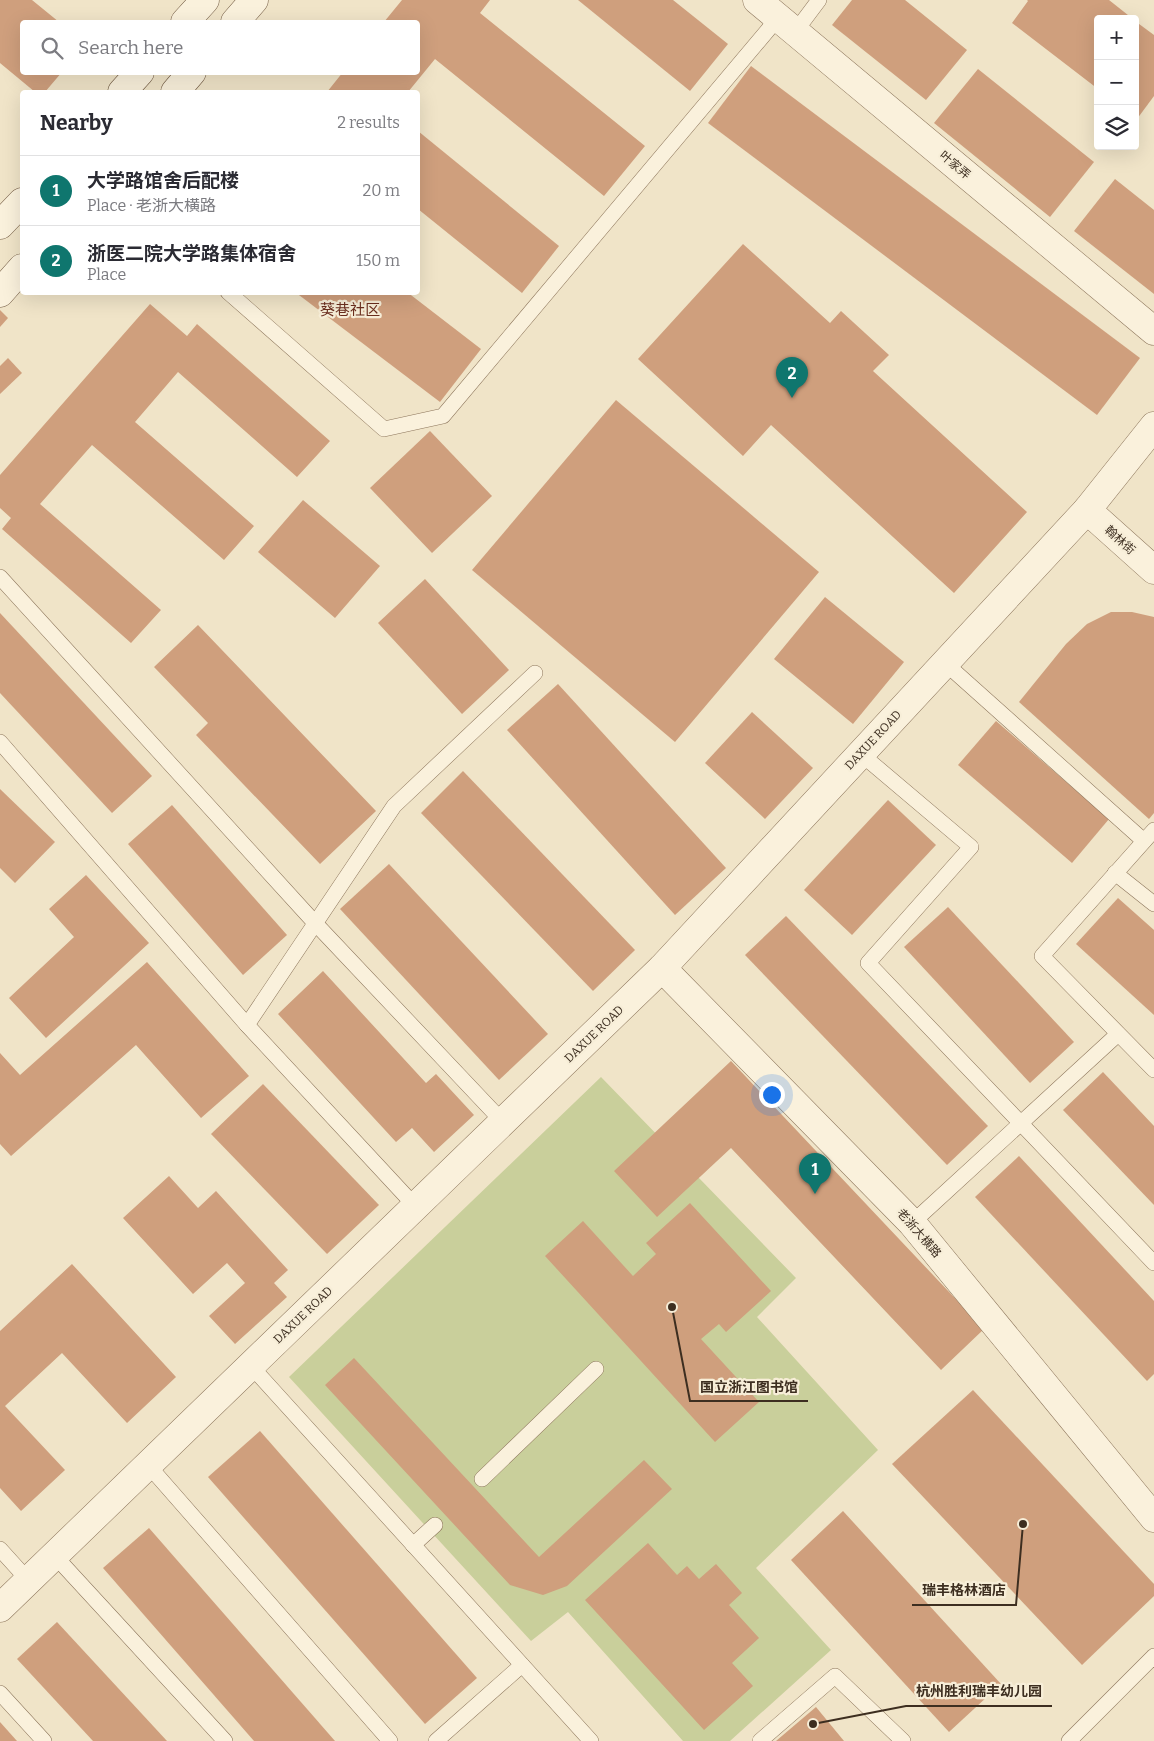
<!DOCTYPE html>
<meta charset="utf-8">
<style>
body{margin:0;font-family:Bitter,"Noto Sans SC",serif;background:#f2f2f3;color:#2b2b33}
.controls{position:absolute;right:15px;top:15px;display:grid;overflow:hidden;border-radius:5px;box-shadow:0 5px 20px #0002}
.controls button{width:45px;height:45px;display:grid;place-items:center;padding:0;border:0;border-bottom:1px solid #e1e1e2;background:#fff;color:#2b2b33;font:25px sans-serif}
.you{position:absolute;left:771px;top:1094px;width:18px;height:18px;margin:-12px;border:4px solid #fff;border-radius:50%;background:#1a73e8;box-shadow:0 0 0 8px #1a73e833}
.badge{display:grid;place-items:center;width:32px;height:32px;border-radius:50%;background:#0f766e;color:#fff;font-size:16px;font-weight:700}
.pin{position:absolute;translate:-50% -41px;filter:drop-shadow(0 1px 2px #0008)}
.pin::after{content:'';position:absolute;top:26px;width:18px;height:15px;background:inherit;clip-path:polygon(0 0,100% 0,50% 100%)}
.list{margin:0;padding:0;list-style:none}
h2{display:flex;justify-content:space-between;align-items:center;height:65px;margin:0;padding:0 20px;font-size:21px}
h2 small{font-size:16px;font-weight:400;color:#7c7c81}
.list li{display:grid;grid-template-columns:32px 1fr auto;gap:15px;align-items:center;box-sizing:border-box;height:70px;padding:0 20px;border-top:1px solid #e1e1e2}
.list b{display:block;font-size:19px;white-space:nowrap}
.list p{margin:0;font-size:16px;white-space:nowrap;color:#7c7c81}
.list em{font-size:16px;font-style:normal;color:#7c7c81}
.icon{flex:none;width:28px;height:28px;fill:none;stroke:currentColor;stroke-width:2;stroke-linecap:round;stroke-linejoin:round}
.map{position:relative;flex:none;width:1154px;height:1741px;overflow:hidden}
.search{position:absolute;background:#fff;box-shadow:0 5px 20px #0002;left:20px;top:20px;width:400px;height:55px;display:flex;align-items:center;gap:12px;box-sizing:border-box;padding:0 18px;border-radius:5px;color:#7c7c81;font-size:19px}
.panel{position:absolute;background:#fff;box-shadow:0 5px 20px #0002;left:20px;top:90px;width:400px;height:205px;border-radius:5px}
.map>svg:first-child{display:block}
.green{fill:#c9cf9b}
.building{fill:#cf9f7d}
.lines{fill:none;stroke-linecap:round;stroke-linejoin:round}
.service-casing{stroke:#8d765c;stroke-width:16}
.minor-casing{stroke:#8d765c;stroke-width:29}
.secondary-casing{stroke:#6f573f;stroke-width:29}
.service{stroke:#faf1dc;stroke-width:15}
.minor{stroke:#faf1dc;stroke-width:28}
.secondary{stroke:#faf1dc;stroke-width:28}
.labels{text-anchor:middle;dominant-baseline:central;stroke-width:4.5;stroke-linejoin:round;paint-order:stroke}
.street-label{font-size:12px;fill:#3d2e20;stroke:#f7eed8}
.quarter-label{font-size:15px;fill:#6b2e1e;stroke:#f7eed8}
.leader{fill:none;stroke:#3d2e20;stroke-width:2}
.callout-dot{fill:#3d2e20;stroke:#f7eed8;stroke-width:2}
.callout-label{font-size:14px;text-anchor:middle;font-weight:bold;fill:#3d2e20;stroke:#f7eed8;stroke-width:4.5;stroke-linejoin:round;paint-order:stroke}
</style>
<div class="map">
<svg width="1154" height="1741" viewBox="0 0 1154 1741">
<rect width="100%" height="100%" fill="#f0e4c8"/>
<path class="green" d="M601 1077 796 1278 757 1317 878 1450 756 1568 831 1650 730 1741H683L568 1612 531 1641 289 1377Z"/>
<g class="building">
<path d="M0 0H32L59 22H22V72H62L45 92H35L0 63Z"/>
<path d="M402 0H490L480 13 645 146 604 196 435 59 408 92H327L343 72H418V22H384Z"/>
<path d="M578 0H673L728 44 690 91Z"/>
<path d="M852 0H905L967 50 926 100 832 25Z"/>
<path d="M1027 0H1109L1133 19H1098V89L1012 23 1028 1Z"/>
<path d="M1135 21 1154 35V96L1137 119 1135 118Z"/>
<path d="M751 66 1140 358 1097 415 708 123Z"/>
<path d="M978 69 1094 162 1050 217 934 123Z"/>
<path d="M418 131 559 246 522 293 418 209Z"/>
<path d="M1115 179 1154 210V294L1074 231Z"/>
<path d="M743 244 830 323 841 311 889 355 873 371 1027 512 954 593 771 425 743 456 638 359Z"/>
<path d="M295 292H407L481 349 440 402Z"/>
<path d="M150 304 187 336 197 324 330 441 297 477 178 372 135 422 254 526 224 560 92 445 40 504 161 610 131 643 2 529 11 518 0 508V475Z"/>
<path d="M0 310 8 318 0 327Z"/>
<path d="M8 358 22 373 0 394V366Z"/>
<path d="M616 400 819 572 675 742 472 570Z"/>
<path d="M430 431 492 496 432 553 370 488Z"/>
<path d="M303 500 380 566 335 618 258 552Z"/>
<path d="M425 579 509 670 462 714 378 623Z"/>
<path d="M825 597 904 662 853 724 774 659Z"/>
<path d="M1111 612H1132L1154 617V813L1149 819 1019 702 1066 644 1087 624Z"/>
<path d="M0 613 152 776 112 813 0 693Z"/>
<path d="M198 625 376 811 320 864 196 735 208 723 154 667Z"/>
<path d="M558 684 726 868 675 915 507 730Z"/>
<path d="M752 712 813 768 765 819 705 763Z"/>
<path d="M996 721 1109 819 1072 863 958 765Z"/>
<path d="M463 771 635 950 593 991 421 813Z"/>
<path d="M0 789 55 842 15 883 0 868Z"/>
<path d="M888 800 936 845 852 935 804 890Z"/>
<path d="M172 805 287 935 243 975 128 844Z"/>
<path d="M389 864 548 1034 499 1080 340 909Z"/>
<path d="M86 875 149 943 46 1038 9 998 74 937 49 909Z"/>
<path d="M1118 898 1154 930V1015L1076 944Z"/>
<path d="M948 907 1074 1042 1030 1083 904 947Z"/>
<path d="M786 916 988 1126 947 1165 745 955Z"/>
<path d="M147 962 249 1076 201 1118 136 1045 11 1156 0 1144V1053L20 1075Z"/>
<path d="M323 971 426 1083 436 1074 474 1115 434 1152 412 1128 396 1142 278 1014Z"/>
<path d="M731 1061 984 1329 941 1370 731 1148 657 1217 614 1171Z"/>
<path d="M1103 1072 1154 1126V1205L1063 1110Z"/>
<path d="M263 1084 379 1205 327 1254 211 1134Z"/>
<path d="M1019 1156 1154 1301V1374L1147 1381 975 1197Z"/>
<path d="M169 1176 198 1208 216 1191 288 1270 274 1283 287 1297 235 1344 209 1316 245 1283 227 1263 193 1294 123 1218Z"/>
<path d="M690 1203 771 1291 726 1332 719 1324 701 1339 759 1402 715 1442 545 1256 583 1221 633 1276 656 1254 646 1243Z"/>
<path d="M72 1264 176 1377 127 1423 62 1353 5 1406 65 1470 21 1511 0 1488V1331Z"/>
<path d="M354 1358 539 1557 644 1460 672 1489 567 1586 543 1595 510 1585 325 1385Z"/>
<path d="M973 1390 1154 1584V1596L1082 1665 892 1464Z"/>
<path d="M260 1431 477 1678 425 1724 208 1477Z"/>
<path d="M843 1511 1001 1684 949 1732 791 1560Z"/>
<path d="M149 1528 335 1741H254L103 1568Z"/>
<path d="M648 1543 677 1575 687 1566 699 1579 716 1564 742 1593 729 1605 759 1638 732 1663 753 1686 704 1730 585 1600Z"/>
<path d="M57 1622 167 1741H93L17 1659Z"/>
<path d="M816 1707 844 1741H776Z"/>
<path d="M0 1722 17 1741H0Z"/>
</g>
<g class="lines">
<defs>
<g id="service">
<path d="M795 32 819 0"/>
<path d="M228 292 384 429 443 416 778 18"/>
<path d="M0 577 315 923 503 1122"/>
<path d="M945 663 1144 841"/>
<path d="M0 742 247 1025 416 1207"/>
<path d="M861 754 971 847 868 963 1154 1263"/>
<path d="M1154 830 1042 956 1154 1070"/>
<path d="M1115 873 1154 904"/>
<path d="M247 1025 394 806 535 673"/>
<path d="M912 1223 1118 1034"/>
<path d="M251 1366 591 1741"/>
<path d="M148 1465 390 1741"/>
<path d="M482 1479 596 1369"/>
<path d="M413 1545 435 1525"/>
<path d="M0 1549 28 1580"/>
<path d="M54 1555 225 1741"/>
<path d="M0 1693 44 1741"/>
<path d="M436 1741 522 1665"/>
<path d="M760 1741 835 1676 903 1741"/>
<path d="M1069 1741 1154 1656"/>
</g>
<g id="minor">
<path d="M757 0 1154 331"/>
<path d="M1087 510 1154 570"/>
<path d="M662 968 912 1223 1154 1518"/>
<path d="M0 1608 662 968 1087 510 1154 426"/>
</g>
<g id="secondary">
<path d="M185 22 205 0"/>
<path d="M235 22 254 0"/>
<path d="M122 92 140 72"/>
<path d="M175 92 192 72"/>
<path d="M0 225 22 202"/>
<path d="M0 293 22 268"/>
</g>
</defs>
<use href="#service" class="service-casing"/>
<use href="#minor" class="minor-casing"/>
<use href="#secondary" class="secondary-casing"/>
<use href="#service" class="service"/>
<use href="#minor" class="minor"/>
<use href="#secondary" class="secondary"/>
</g>
<g class="labels">
<g class="street-label">
<text transform="translate(955 165) rotate(40)">叶家弄</text>
<text transform="translate(1120 540) rotate(42)">翰林街</text>
<text transform="translate(873 740) rotate(-47)">DAXUE ROAD</text>
<text transform="translate(594 1034) rotate(-44)">DAXUE ROAD</text>
<text transform="translate(919 1233) rotate(49)">老浙大横路</text>
<text transform="translate(303 1315) rotate(-44)">DAXUE ROAD</text>
</g>
<g class="quarter-label">
<text x="350" y="310">葵巷社区</text>
</g>
</g>
<path class="leader" d="M672 1307L690 1401H808M1023 1524L1016 1605H912M813 1724L906 1706H1052"/>
<g class="callout-dot">
<circle cx="672" cy="1307" r="5"/>
<circle cx="1023" cy="1524" r="5"/>
<circle cx="813" cy="1724" r="5"/>
</g>
<g class="callout-label">
<text x="749" y="1392">国立浙江图书馆</text>
<text x="964" y="1595">瑞丰格林酒店</text>
<text x="979" y="1696">杭州胜利瑞丰幼儿园</text>
</g>
</svg>
<div class="controls">
<button>+</button>
<button>−</button>
<button><svg class="icon" aria-label="layers" viewBox="0 0 24 24"><path d="M12 4l9 5-9 5-9-5zM3 14l9 5 9-5"/></svg></button>
</div>
<div class="you"></div>
<div class="pin badge" style="left:815px;top:1194px">1</div>
<div class="pin badge" style="left:792px;top:398px">2</div>
<div class="search"><svg class="icon" aria-label="search" viewBox="0 0 24 24"><circle cx="10" cy="10" r="6"/><path d="M15 15l6 6"/></svg>Search here</div>
<section class="panel">
<h2>Nearby<small>2 results</small></h2>
<ul class="list">
<li><span class="badge">1</span><div><b>大学路馆舍后配楼</b><p>Place · 老浙大横路</p></div><em>20 m</em></li>
<li><span class="badge">2</span><div><b>浙医二院大学路集体宿舍</b><p>Place</p></div><em>150 m</em></li>
</ul>
</section>
</div>
